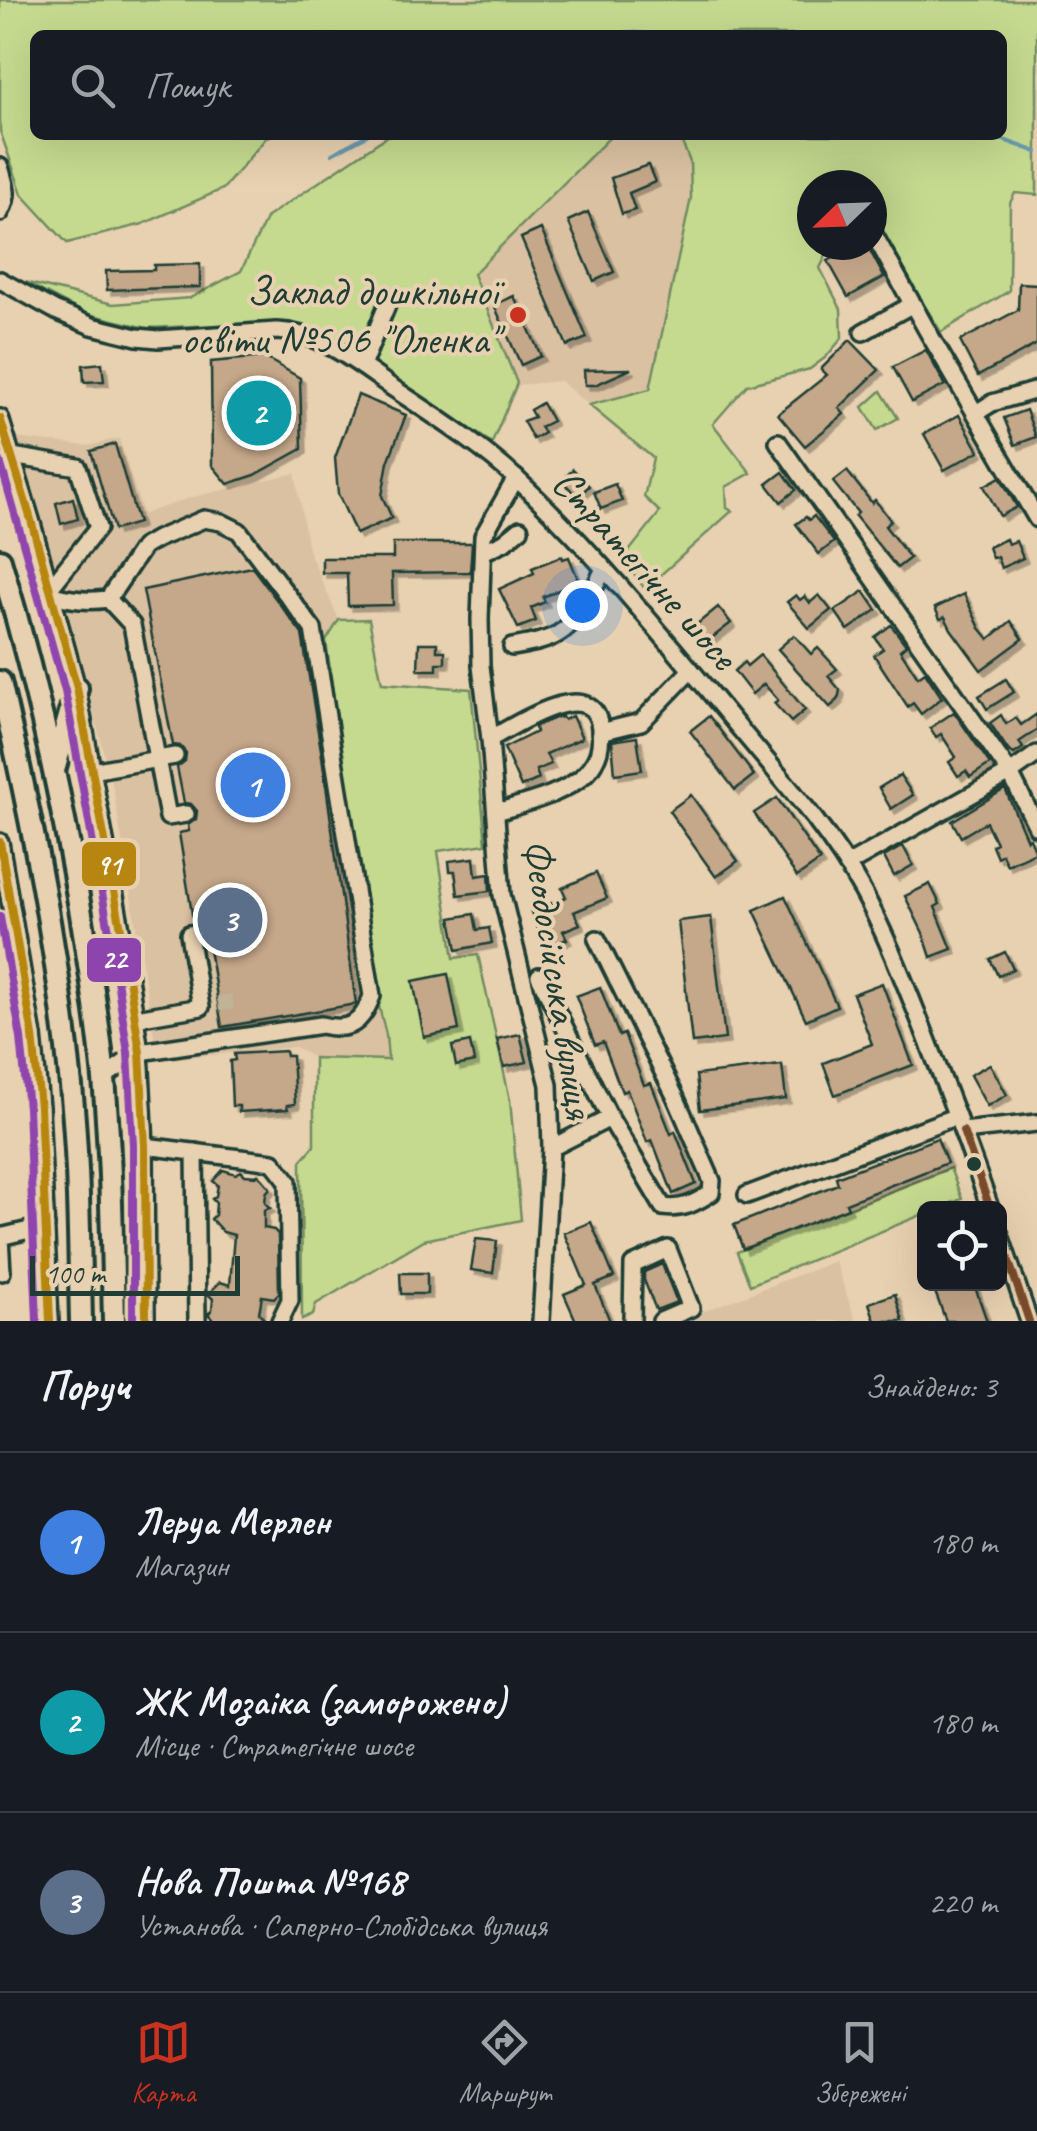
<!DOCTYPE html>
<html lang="uk">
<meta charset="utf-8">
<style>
body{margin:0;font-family:Caveat,sans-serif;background:#20242c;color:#f1f3f6}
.controls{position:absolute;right:30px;bottom:30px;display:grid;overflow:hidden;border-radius:15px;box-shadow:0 10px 40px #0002}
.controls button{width:90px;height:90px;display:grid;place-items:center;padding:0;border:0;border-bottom:2px solid #363941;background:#171b24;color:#f1f3f6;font:50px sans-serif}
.compass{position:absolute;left:797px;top:170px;width:90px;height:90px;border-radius:50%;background:#171b24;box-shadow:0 10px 40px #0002;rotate:247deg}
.scale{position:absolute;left:30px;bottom:25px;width:210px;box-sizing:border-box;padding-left:10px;border:5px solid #1f3d34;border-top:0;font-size:28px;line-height:35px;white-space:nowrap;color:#1f3d34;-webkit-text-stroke:8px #e8d1b0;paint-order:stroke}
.you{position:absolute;left:582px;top:605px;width:35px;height:35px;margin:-25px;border:8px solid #fff;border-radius:50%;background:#1a73e8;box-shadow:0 0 0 15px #1a73e833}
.badge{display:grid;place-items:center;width:65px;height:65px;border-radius:50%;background:#c8321e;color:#fff;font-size:32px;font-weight:700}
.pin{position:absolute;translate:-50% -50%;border:5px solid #fff;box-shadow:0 2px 10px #0006}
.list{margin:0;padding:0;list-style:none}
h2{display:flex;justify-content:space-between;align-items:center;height:130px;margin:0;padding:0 40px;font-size:42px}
h2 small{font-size:32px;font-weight:400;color:#9ea1a6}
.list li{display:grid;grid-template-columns:65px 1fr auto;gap:30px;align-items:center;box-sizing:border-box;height:180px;padding:0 40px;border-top:2px solid #363941}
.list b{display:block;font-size:38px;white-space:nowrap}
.list p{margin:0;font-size:32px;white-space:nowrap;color:#9ea1a6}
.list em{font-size:32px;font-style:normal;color:#9ea1a6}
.icon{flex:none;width:55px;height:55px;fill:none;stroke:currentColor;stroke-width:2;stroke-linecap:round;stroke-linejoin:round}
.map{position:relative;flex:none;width:1037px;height:1321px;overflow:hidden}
.search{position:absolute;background:#171b24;box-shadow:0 10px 40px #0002;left:30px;right:30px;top:30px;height:110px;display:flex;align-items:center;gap:25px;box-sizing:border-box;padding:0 35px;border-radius:15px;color:#9ea1a6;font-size:38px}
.sheet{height:670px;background:#171b24}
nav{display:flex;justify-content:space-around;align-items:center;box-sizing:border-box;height:140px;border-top:2px solid #363941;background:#171b24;font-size:28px;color:#9ea1a6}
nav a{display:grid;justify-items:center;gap:5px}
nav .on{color:#c8321e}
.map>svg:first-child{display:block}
.built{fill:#dac1a2}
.green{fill:#c5da8f;stroke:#728c62;stroke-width:2.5}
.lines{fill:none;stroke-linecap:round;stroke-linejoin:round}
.stream{stroke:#6a9aad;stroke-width:4}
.building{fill:#c5a789;stroke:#1f3d34;stroke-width:2.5;filter:url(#shadow)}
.minor-tunnel{stroke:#c0b397;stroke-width:15;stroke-dasharray:15 8;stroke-linecap:butt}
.minor-casing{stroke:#1f3d34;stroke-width:22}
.major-casing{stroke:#1f3d34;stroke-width:28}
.minor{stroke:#e8d1b0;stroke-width:15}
.major{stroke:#e8d1b0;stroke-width:20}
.bus-1-casing{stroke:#e8d1b0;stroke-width:15}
.bus-2-casing{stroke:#e8d1b0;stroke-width:15}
.bus-3-casing{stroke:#e8d1b0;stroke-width:15}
.bus-1{stroke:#b68610;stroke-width:8}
.bus-2{stroke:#8e44ad;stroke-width:8}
.bus-3{stroke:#7a4b2a;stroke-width:8}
.poi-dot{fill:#c8321e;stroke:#e8d1b0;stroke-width:4}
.bus-dot{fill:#1f3d34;stroke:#e8d1b0;stroke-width:4}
.labels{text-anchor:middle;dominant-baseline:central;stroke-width:8;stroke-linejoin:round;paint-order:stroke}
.poi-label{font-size:42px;fill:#1f3d34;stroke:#e8d1b0;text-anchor:end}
.street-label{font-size:42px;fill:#1f3d34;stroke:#e8d1b0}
.line-badge{stroke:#e8d1b0;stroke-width:4}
.badge-label{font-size:28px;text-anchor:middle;font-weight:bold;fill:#fff}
</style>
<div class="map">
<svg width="1037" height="1321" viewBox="0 0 1037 1321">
<defs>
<filter id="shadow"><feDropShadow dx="4.5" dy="4.5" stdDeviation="0" flood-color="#0004"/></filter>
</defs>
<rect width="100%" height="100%" fill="#e8d1b0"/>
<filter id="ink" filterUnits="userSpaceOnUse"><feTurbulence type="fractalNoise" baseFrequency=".01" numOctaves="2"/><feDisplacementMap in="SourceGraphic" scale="20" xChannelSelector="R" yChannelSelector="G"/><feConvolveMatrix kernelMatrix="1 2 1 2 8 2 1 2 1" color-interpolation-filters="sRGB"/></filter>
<g filter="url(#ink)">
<g class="built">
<path d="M612 135H679L690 162 691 198 650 389 589 405 560 381 519 385 490 449 354 356 385 272 473 274Z"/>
<path d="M16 438 88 446 119 438 143 514 189 498 295 473 308 549 339 620 326 641 374 986 386 1035 388 1061 314 1058 295 1047 158 1060 113 788 67 610Z"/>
<path d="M835 1261 856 1321H678Z"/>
</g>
<g class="green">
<path d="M0 0H1037V195L1015 193 1010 203 1009 291 941 332 874 224 872 225V185H812V245H837L829 250 820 268 841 309 842 338 826 357 810 369 747 385 713 424 751 473 726 487 727 508 732 511 645 589 623 559 660 512 644 497 653 458 589 405 650 389 691 198 690 162 679 135H1002V35H35V135H272L266 138 223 189 143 224 67 243 22 194 0 131Z"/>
<path d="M389 135H612L473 274 517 383 492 443 334 338 289 322 147 328 84 313 25 282 113 304 190 298 241 271 267 217Z"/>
<path d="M881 391 898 418 877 430 863 407Z"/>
<path d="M369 619 382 683 471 689 486 844 438 851 454 958 478 955 510 1100 521 1220 424 1240 316 1304 313 1315 302 1320 301 1161 314 1146V1058L388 1060 386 1035 374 986 326 641 339 620Z"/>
<path d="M950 1168 962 1199 939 1208H924V1214L750 1285 737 1252Z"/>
</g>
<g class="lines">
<g class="stream">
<path d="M618 35 628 32 663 35"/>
<path d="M990 135 1037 152"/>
<path d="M332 154 367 135"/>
</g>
</g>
<g class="building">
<path d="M648 165 655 182 629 193 635 210 622 214 611 178Z"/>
<path d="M588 212 614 272 594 281 568 221Z"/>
<path d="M541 229 587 338 567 346 521 238Z"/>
<path d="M857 245H867L884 277 848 297 828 261Z"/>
<path d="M200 264V287L107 290 106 271 154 270V265Z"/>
<path d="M1019 283 1037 284V344L978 376 960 341 1018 310Z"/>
<path d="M514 296 541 356 521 365 494 305Z"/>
<path d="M850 340 879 370 839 408 844 414 805 446 778 414 827 375 821 369Z"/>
<path d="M926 350 945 385 912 402 893 367Z"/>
<path d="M264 357 300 378 302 449 255 475 228 484 212 465 211 362Z"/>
<path d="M102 363 104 381 84 382 83 365Z"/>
<path d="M631 369 595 385H585L584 370Z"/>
<path d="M358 395 406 415 388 462 382 496 392 518 356 534 338 494 335 458Z"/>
<path d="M542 403 552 421 540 427 544 433 533 439 523 421 534 417 530 410Z"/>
<path d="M1026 410 1036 437 1015 445 1004 418Z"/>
<path d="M959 415 979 451 944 470 924 434Z"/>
<path d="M115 444 138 523 114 530 91 451Z"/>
<path d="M573 469 589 486 578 497 562 481Z"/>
<path d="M847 471 872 503 875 500 891 521 885 526 910 558 897 568 855 516 858 513 833 482Z"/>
<path d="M783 472 796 490 781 502 767 484Z"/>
<path d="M1000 477 1017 507 1000 516 984 486Z"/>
<path d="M615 484 622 501 601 509 594 492Z"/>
<path d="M73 498 78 519 61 524 56 503Z"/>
<path d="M814 516 834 542 819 554 796 524 806 517 809 520Z"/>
<path d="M1006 539 1008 544 1016 541 1023 558 1001 568 997 557 992 558 988 547Z"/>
<path d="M393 543H472L470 572 392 573 393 605 348 606 347 573H322V558H393Z"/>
<path d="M562 556 563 559 569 557 578 579 571 582 572 584 543 597 545 602 531 608 536 621 518 628 499 589 534 573 532 568Z"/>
<path d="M252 567 302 634 322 756 356 1004 222 1027 208 943 216 937 217 930 214 925 204 921 203 918 193 920 179 833 189 831 188 825 196 819 197 811 191 804 184 803 177 767 185 761 186 753 180 746 173 745 143 590Z"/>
<path d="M864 591 877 610 848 630 835 611Z"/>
<path d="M964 594 980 628 989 639 1011 621 1023 639 981 670 951 629 945 617 940 619 935 608Z"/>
<path d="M796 595 800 600 805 596 810 603 819 595 831 610 809 628 787 602Z"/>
<path d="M718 607 731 623 708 641 696 625Z"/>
<path d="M891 625 906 645 900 650 918 677 925 672 942 698 921 714 913 703 908 707 874 655 883 649 875 637Z"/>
<path d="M794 635 811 654 818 648 837 669 828 676 840 690 838 700 830 707 778 649Z"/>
<path d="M419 643H437V651H445V663H437V670H418Z"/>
<path d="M760 655 805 710 791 722 774 703 778 700 764 684 752 694 734 671 744 662 747 666Z"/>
<path d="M1006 679 1014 692 987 709 979 696Z"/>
<path d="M954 712 990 764 970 777 966 771 958 776 949 762 956 757 941 734 936 737 930 728Z"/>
<path d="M1037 714V730L1019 742 1023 748 1014 754 1008 750 990 723 1001 715 1006 724 1016 718 1021 725Z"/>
<path d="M572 716 582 738 546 754 551 764 536 770 539 779 521 787 504 748 536 732 535 727 538 725 555 718 562 717 564 720Z"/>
<path d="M709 716 754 775 735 790 690 731Z"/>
<path d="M637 737 642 770 615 774 612 741Z"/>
<path d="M900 775 913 795 891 809 879 788Z"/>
<path d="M1005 789 1027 840 1030 838 1036 852 1007 865 1002 854 997 857 992 845 996 843 986 822 961 837 952 821Z"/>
<path d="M691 795 738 861 716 877 669 811Z"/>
<path d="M777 798 820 861 797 877 754 813Z"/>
<path d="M903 846 913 865 894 876 884 857Z"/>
<path d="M474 858 476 876 489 874 490 891 458 895 455 871H450L449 861Z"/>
<path d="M596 873 607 898 574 912 580 924 563 931 567 939 546 948 531 912 566 897 562 888Z"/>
<path d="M930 884 940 904 935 907 952 949 931 957 923 933 905 896Z"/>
<path d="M785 896 837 1006 806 1020 754 910Z"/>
<path d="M474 914 477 930 489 928 492 943 457 950 451 918Z"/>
<path d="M711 917 725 1039 692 1043 678 921Z"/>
<path d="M1005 952 1013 969 998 976 990 959Z"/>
<path d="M448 974 459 1030 424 1037 413 981Z"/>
<path d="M882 983 913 1065 835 1095 823 1063 872 1044 853 994Z"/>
<path d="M600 987 619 1036 624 1034 644 1085 651 1083 671 1134 675 1131 696 1184 673 1194 652 1140 647 1142 627 1090 622 1092 603 1042 595 1045 576 996Z"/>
<path d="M520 1034 527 1062 504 1067 497 1039Z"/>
<path d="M470 1042 474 1062 456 1066 452 1046Z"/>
<path d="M285 1051 286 1056H292L295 1104 287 1105 288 1109 239 1112V1106H232L230 1061 235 1060 234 1054Z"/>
<path d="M990 1064 1007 1095 987 1106 970 1075Z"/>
<path d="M782 1065 786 1099 700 1110 696 1075Z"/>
<path d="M937 1138 947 1163 846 1203 848 1208 743 1249 734 1225 838 1184 836 1177Z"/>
<path d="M223 1170 236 1174 241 1171 245 1175 256 1176 258 1174 270 1188 266 1193 265 1203 270 1208 264 1210V1228L274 1230 278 1234 279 1293 274 1298 262 1296 259 1313 266 1321H215L208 1314 212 1310 213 1299 208 1294 220 1282 230 1285 234 1235 223 1232 211 1219 215 1215 216 1203 212 1199 216 1196 218 1185 213 1181Z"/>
<path d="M591 1222 614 1277 595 1285 610 1321H576L564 1294 586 1285 564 1233Z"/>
<path d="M476 1239 497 1241 493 1273 471 1270Z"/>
<path d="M662 1264 677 1302 656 1310 644 1280V1272Z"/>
<path d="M400 1273H427V1294H401Z"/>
<path d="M932 1284H974L987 1321H946Z"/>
<path d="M895 1294 903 1321H875L869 1303Z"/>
</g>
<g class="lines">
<path class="minor-tunnel" d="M218 1004 236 1001"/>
<defs>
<g id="minor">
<path d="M0 167C6 187 10 195 0 213"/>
<path d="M872 231 928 332 1037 519"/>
<path d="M0 280 56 311 92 326 137 337 158 339 276 331C319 332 356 362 390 386 433 415 479 444 518 480 597 554 666 640 735 723 780 777 829 830 863 892 887 936 905 984 924 1031 947 1090 970 1149 990 1208"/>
<path d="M863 332 913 304"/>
<path d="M362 366 390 298"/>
<path d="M976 413 992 403 1037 390"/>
<path d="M0 418 31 520 77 688 125 951 140 1052 145 1146 146 1321"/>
<path d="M778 442 1010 773 1037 827"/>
<path d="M12 456 78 467 98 528 50 588"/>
<path d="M516 478 483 536 480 619 481 666 490 739 502 895 549 1085 551 1148 541 1321"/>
<path d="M483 552 504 542 520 529"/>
<path d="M52 595C72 600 88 602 108 599L143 547 157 539 204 519 221 522 239 531 313 629 372 996C362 1023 350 1032 321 1025L140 1052 104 1077"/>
<path d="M108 599 132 625 168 817 186 814"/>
<path d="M512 647C528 644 544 642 558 634 580 621 593 590 604 569"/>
<path d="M600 732 641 722 691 670"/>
<path d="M490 739C514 726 594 672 600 728 602 746 599 758 588 771 569 793 523 804 496 812"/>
<path d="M91 771 175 756"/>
<path d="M0 842 33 1036 40 1107 50 1321"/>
<path d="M847 865 1010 773 1037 754"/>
<path d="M539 976 610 1118 663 1207C683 1210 695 1203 711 1193L712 1181 675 1096 597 939"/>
<path d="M136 1018 201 1007 189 934 206 932"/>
<path d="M963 1131 1037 1123"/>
<path d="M145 1146 273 1162 288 1181 290 1300 280 1321"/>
<path d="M551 1148 610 1118"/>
<path d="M195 1152 197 1321"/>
<path d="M747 1195 957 1116"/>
<path d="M1000 1235 1029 1321"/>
<path d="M2 1272 0 1237 46 1226"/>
<path d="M632 1321 633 1265 668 1249 691 1308 661 1321"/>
</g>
<g id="major">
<path d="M0 560C35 676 61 794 81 914 90 969 99 1024 104 1079 111 1159 112 1240 114 1321"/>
<path d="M0 682C31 815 58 950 71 1086 79 1164 79 1243 81 1321"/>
<path d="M55 767 77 688"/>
</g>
</defs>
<use href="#minor" class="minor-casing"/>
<use href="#major" class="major-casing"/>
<use href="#minor" class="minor"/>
<use href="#major" class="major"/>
<defs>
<g id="bus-1">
<path d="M0 418 31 520 77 688 125 951 140 1052 145 1146 146 1321"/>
<path d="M0 842 33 1036 40 1107 50 1321"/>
</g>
<g id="bus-2">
<path d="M0 461 65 691 113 953 128 1053 133 1146V1321"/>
<path d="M0 917 21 1038 28 1108 37 1321"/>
</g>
<g id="bus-3">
<path d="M963 1131 990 1208"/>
<path d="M1000 1235 1029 1321"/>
</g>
</defs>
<use href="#bus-1" class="bus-1-casing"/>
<use href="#bus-2" class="bus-2-casing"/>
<use href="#bus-3" class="bus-3-casing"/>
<use href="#bus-1" class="bus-1"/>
<use href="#bus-2" class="bus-2"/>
<use href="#bus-3" class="bus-3"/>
</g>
</g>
<circle class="poi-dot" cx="518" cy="315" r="10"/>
<circle class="bus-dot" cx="974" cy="1164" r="9"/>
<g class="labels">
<g class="poi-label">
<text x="498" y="291">Заклад дошкільної<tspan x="498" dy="48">освіти №506 "Оленка"</tspan></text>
</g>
<g class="street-label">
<text transform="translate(645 569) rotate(48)">Стратегічне шосе</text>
<text transform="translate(558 979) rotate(81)">Феодосійська вулиця</text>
</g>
</g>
<g class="line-badge">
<rect x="80" y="840" width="58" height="48" rx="10" fill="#b68610"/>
<rect x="85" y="936" width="58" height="48" rx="10" fill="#8e44ad"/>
</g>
<g class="badge-label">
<text x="109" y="874">91</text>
<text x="114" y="969">22</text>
</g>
</svg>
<div class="controls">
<button><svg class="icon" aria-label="locate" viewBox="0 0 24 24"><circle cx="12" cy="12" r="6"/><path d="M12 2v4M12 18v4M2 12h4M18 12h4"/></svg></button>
</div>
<svg class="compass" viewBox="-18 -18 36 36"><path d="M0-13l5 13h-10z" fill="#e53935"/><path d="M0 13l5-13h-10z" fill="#9ea1a6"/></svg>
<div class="scale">100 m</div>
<div class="you"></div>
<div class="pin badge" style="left:253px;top:785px;background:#3f7fe0">1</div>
<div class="pin badge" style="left:259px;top:413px;background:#0f9aa8">2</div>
<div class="pin badge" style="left:230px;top:920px;background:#5c6f8a">3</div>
<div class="search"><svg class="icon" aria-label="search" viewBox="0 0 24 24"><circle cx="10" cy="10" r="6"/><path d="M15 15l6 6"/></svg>Пошук</div>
</div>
<section class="sheet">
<h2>Поруч<small>Знайдено: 3</small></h2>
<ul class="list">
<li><span class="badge" style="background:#3f7fe0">1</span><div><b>Леруа Мерлен</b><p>Магазин</p></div><em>180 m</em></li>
<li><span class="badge" style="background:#0f9aa8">2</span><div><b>ЖК Мозаіка (заморожено)</b><p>Місце · Стратегічне шосе</p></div><em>180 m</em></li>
<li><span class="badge" style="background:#5c6f8a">3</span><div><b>Нова Пошта №168</b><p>Установа · Саперно-Слобідська вулиця</p></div><em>220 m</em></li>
</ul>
</section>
<nav>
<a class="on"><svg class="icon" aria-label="map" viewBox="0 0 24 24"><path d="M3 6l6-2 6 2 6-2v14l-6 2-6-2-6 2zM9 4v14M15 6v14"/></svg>Карта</a>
<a><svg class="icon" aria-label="directions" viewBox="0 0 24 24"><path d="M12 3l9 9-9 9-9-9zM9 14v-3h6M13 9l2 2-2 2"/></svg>Маршрут</a>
<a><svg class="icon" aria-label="saved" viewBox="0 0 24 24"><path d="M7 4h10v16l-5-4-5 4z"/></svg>Збережені</a>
</nav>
